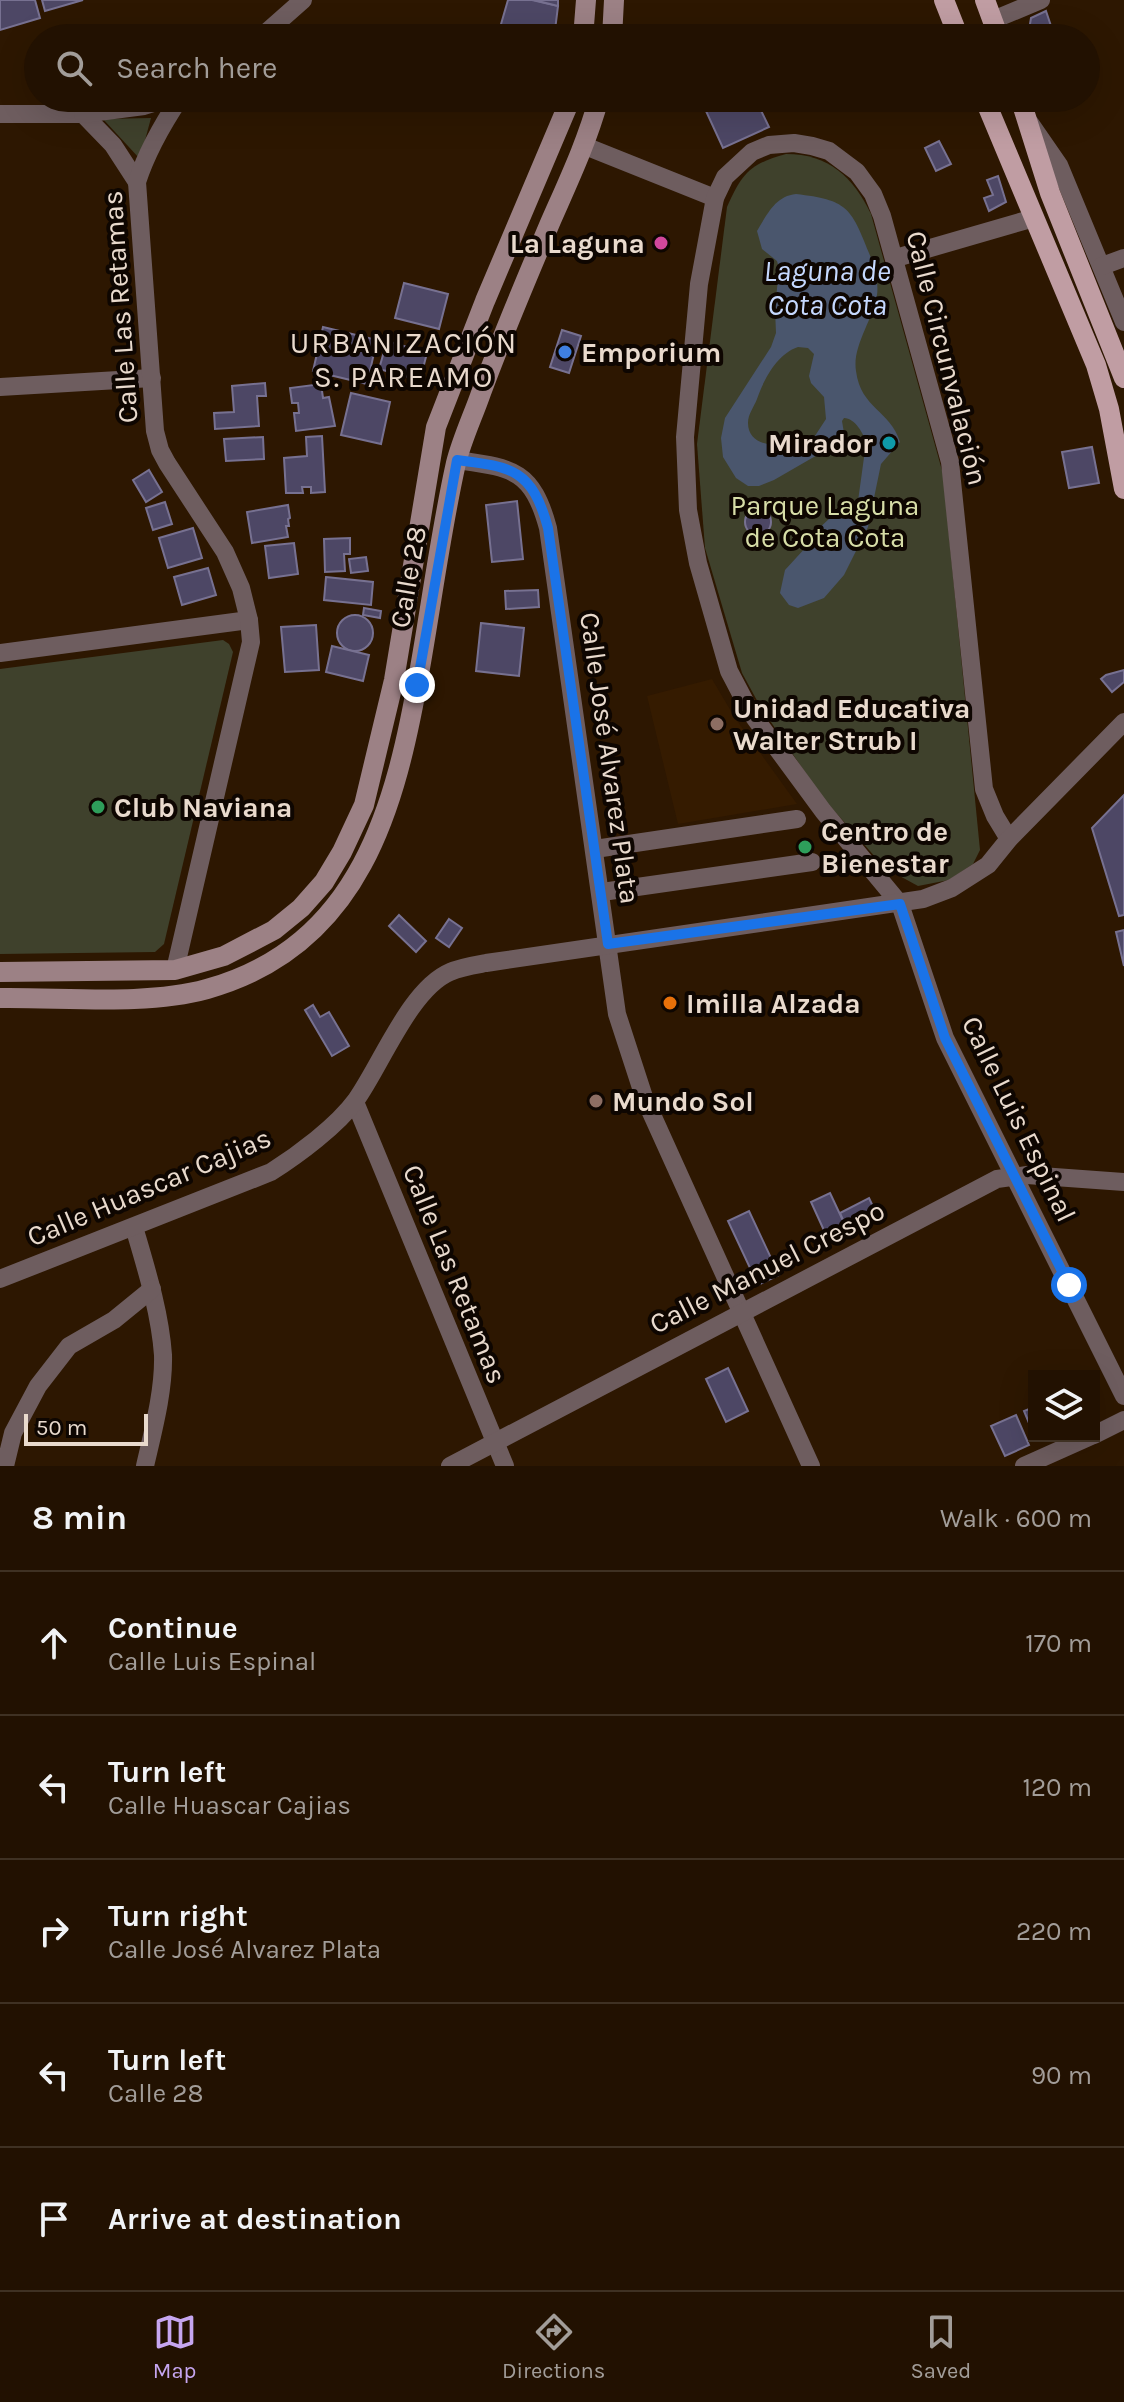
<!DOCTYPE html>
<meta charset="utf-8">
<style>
body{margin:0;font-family:Karla,sans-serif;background:#2a1a0b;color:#f1f3f6}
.controls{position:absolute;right:24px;bottom:24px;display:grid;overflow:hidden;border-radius:0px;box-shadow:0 8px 32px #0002}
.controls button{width:72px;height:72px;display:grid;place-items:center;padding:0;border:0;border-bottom:2px solid #3f3123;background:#221101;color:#f1f3f6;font:40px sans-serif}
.scale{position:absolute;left:24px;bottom:20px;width:124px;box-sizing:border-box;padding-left:8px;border:4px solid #e9dacd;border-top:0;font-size:22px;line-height:28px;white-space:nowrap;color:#e9dacd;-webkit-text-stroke:6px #0e0601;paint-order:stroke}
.stop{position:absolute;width:24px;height:24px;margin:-18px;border:6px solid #1a73e8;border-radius:50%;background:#fff}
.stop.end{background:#1a73e8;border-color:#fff;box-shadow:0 2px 8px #0008}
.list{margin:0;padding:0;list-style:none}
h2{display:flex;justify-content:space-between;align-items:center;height:104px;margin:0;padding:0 32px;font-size:34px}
h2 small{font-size:26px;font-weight:400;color:#a29d99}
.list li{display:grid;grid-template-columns:52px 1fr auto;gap:24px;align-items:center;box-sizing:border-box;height:144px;padding:0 32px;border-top:2px solid #3f3123}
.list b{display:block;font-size:30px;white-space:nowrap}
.list p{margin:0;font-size:26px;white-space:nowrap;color:#a29d99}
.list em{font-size:26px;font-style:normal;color:#a29d99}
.icon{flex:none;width:44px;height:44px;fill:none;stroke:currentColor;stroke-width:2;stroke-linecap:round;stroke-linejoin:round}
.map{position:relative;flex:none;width:1124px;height:1466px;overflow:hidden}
.search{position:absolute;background:#221101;box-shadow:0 8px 32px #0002;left:24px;right:24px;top:24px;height:88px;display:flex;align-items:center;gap:20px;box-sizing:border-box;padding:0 28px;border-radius:44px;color:#a29d99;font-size:30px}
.sheet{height:824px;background:#221101}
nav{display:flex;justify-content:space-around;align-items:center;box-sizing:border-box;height:112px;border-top:2px solid #3f3123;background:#221101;font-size:22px;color:#a29d99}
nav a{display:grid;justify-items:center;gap:4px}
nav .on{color:#c6a6f0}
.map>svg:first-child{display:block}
.built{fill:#351b00}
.green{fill:#3f412c}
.water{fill:#4a566d;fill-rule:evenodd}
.building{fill:#4d4765;stroke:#777191;stroke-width:2}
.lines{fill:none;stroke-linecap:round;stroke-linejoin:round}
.street{stroke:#6e5d5f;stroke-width:18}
.secondary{stroke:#9c8185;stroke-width:20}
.primary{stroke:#c09da3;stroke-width:20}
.route{stroke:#1a73e8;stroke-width:10}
.hotel-dot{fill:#d1479c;stroke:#0e0601;stroke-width:3}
.shop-dot{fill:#3f7fe0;stroke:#0e0601;stroke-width:3}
.culture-dot{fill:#0f9aa8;stroke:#0e0601;stroke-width:3}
.education-dot{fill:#8d6e63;stroke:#0e0601;stroke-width:3}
.leisure-dot{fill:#2e9e5b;stroke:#0e0601;stroke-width:3}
.food-dot{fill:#e8710a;stroke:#0e0601;stroke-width:3}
.labels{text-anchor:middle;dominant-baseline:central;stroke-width:8;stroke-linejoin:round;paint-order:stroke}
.poi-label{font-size:28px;font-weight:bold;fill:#e9dacd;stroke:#0e0601;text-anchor:start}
.street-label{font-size:28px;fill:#e9dacd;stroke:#0e0601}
.park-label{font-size:28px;fill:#d7dda7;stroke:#0e0601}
.water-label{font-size:30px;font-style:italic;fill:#c5d8fe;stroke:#0e0601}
.neighbourhood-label{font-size:30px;letter-spacing:2px;fill:#e9dacd;stroke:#0e0601}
</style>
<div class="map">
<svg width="1124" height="1466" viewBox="0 0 1124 1466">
<rect width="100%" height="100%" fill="#2d1701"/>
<path class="built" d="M712 679 735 718 797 804 678 824 647 696Z"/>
<g class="green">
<path d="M151 118 140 159 103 119Z"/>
<path d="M786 154C829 154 853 177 871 214L943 474 980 850 973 864 949 880 918 886 885 868 822 797 760 706 742 673 705 548 697 444 727 207C742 173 750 164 786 154Z"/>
<path d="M223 640 229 644 233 652 164 944 155 952 0 954V669Z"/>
</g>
<path class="water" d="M796 194C847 200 851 207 869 253 874 265 879 282 877 295 873 320 852 346 856 371 861 409 890 410 900 442L881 464 868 527 844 575 824 598 798 608 789 605 780 593 785 570 807 546 815 532 830 518 858 501 866 443C864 434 855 418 844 418L842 421 845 439 774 480 759 486H748L736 478 723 457 721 438 725 418 771 347 776 333 775 309 779 268 777 261 762 249 757 231C767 215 775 196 796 194ZM798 347 808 348 814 354 809 376 811 383 824 397 826 419 811 442C792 446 748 452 748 423 748 414 754 407 757 399 764 379 777 354 798 347Z"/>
<g class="building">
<path d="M0 0H35L40 18 0 30Z"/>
<path d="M42 0H83L45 11Z"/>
<path d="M508 0H532L558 6 554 38H497Z"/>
<path d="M534 0H558V6Z"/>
<path d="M1046 11 1054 35 1036 38 1030 24 1031 18Z"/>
<path d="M700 98H755L769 127 723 148Z"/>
<path d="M939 141 951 164 936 171 925 148Z"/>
<path d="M998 176 1006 202 989 211 984 198 993 195 987 180Z"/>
<path d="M404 283 448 294 439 329 395 318Z"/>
<path d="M323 327 377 340 367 384 313 371Z"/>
<path d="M562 330 581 336 569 373 550 367Z"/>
<path d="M387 341 427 353 420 380 379 369Z"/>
<path d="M265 383 266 396H257L259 426 215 429 214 413 234 412 232 386Z"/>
<path d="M321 384 323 398 329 397 335 426 296 431 294 413H299L298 403H292L290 388Z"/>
<path d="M351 393 390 402 381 444 341 435Z"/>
<path d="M322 436 325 492 311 493V487H302L303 493H286L284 458 307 456 306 437Z"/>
<path d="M263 437 264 459 226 461 224 439Z"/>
<path d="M1092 447 1099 483 1069 488 1062 452Z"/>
<path d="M149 470 162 492 146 502 133 480Z"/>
<path d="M517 501 523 559 492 562 486 505Z"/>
<path d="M165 502 172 524 153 530 146 508Z"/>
<path d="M288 505 290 518 288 519 289 526H286L288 537 252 543 247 512Z"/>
<circle cx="758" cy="522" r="13"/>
<path d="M193 528 202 558 168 568 159 538Z"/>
<path d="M350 538V554H344L345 571 325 572 324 539Z"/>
<path d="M294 543 298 574 269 578 265 546Z"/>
<path d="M366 557 368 571 351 573 349 559Z"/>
<path d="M208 568 216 595 182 605 174 577Z"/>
<path d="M326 577 373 582 371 605 324 600Z"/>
<path d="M538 590 539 607 506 609 505 591Z"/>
<path d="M364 608 381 611 380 618 363 615Z"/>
<circle cx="355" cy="633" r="18"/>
<path d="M481 623 524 628 519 676 476 671Z"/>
<path d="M316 625 319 670 285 672 281 627Z"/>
<path d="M332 646 369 655 363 681 326 672Z"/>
<path d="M1124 670V682L1112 692 1101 679 1106 675Z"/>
<path d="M1124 795V915L1119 916 1092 828Z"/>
<path d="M399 915 426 941 416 952 389 926Z"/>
<path d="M449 919 462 928 449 947 436 938Z"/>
<path d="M1124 930V966L1116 932Z"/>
<path d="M313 1005 320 1017 329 1012 349 1046 332 1056 305 1010Z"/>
<path d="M830 1193 846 1227 827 1237 811 1202Z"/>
<path d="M869 1198 876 1213 846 1227 840 1213Z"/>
<path d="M749 1211 779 1275 758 1285 728 1221Z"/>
<path d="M728 1368 748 1411 726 1422 706 1379Z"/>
<path d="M1034 1407V1435L1024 1411Z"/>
<path d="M1016 1415 1029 1445 1005 1456 991 1426Z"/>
</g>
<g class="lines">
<g class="street">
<path d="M993 20 1041 0"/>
<path d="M260 38 303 0"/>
<path d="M0 114H83L113 145 137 182"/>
<path d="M83 114 144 106 170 98"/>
<path d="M1030 123 1059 165 1124 322"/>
<path d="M585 146 715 198"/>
<path d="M896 258 1034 218"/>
<path d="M1102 266 1124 258"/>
<path d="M0 387 152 378"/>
<path d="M457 460C512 468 532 469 548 528L617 1014 644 1097 811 1466"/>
<path d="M0 653 249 620"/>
<path d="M1009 839 995 816 984 789 950 462 882 216 873 194 857 172 829 151 812 146 794 143 769 145 752 152 725 177 715 198 699 284 685 437 688 510 698 563 729 671 751 713 823 811 900 904 945 1038 1124 1396"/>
<path d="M595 849 797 819"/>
<path d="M602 892 812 862"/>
<path d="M175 970 251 642 249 620 241 588 225 552 167 463 160 450 155 431 137 182C147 151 162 125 180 98"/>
<path d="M355 1102 505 1466"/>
<path d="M134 1227C146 1268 160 1312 163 1355 164 1391 153 1431 145 1466"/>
<path d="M0 1279 271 1172C298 1155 337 1126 356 1100 381 1065 410 989 450 972 461 967 475 965 486 963L923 899 952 888 988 865 1009 839 1124 722"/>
<path d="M1094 1435 1124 1420"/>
<path d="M5 1466 13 1433 38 1386 69 1346 114 1320 152 1289"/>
<path d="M450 1466 997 1179 1027 1175 1124 1182"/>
<path d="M1024 1466 1091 1436"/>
</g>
<g class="secondary">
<path d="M583 38 586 0"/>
<path d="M612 38 614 0"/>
<path d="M0 972 175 970 224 956 274 930 301 908 324 882 342 852 364 805 394 680 436 427 485 301 571 98"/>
<path d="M0 998C64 997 146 1006 207 989 361 946 396 806 420 668 432 600 441 530 456 463 462 439 473 416 481 393 502 336 526 280 550 223 568 182 587 142 599 98"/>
</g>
<g class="primary">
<path d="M944 0 959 38"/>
<path d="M985 0 999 38"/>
<path d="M984 98 1096 365 1109 409 1124 489"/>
<path d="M1020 98 1050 193 1124 378"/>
</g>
</g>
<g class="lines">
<path class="route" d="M417 685 457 460C512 467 532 469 548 528L608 944 900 904 945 1038 1069 1285"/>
</g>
<circle class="hotel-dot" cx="661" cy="243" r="8"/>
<circle class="shop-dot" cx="565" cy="352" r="8"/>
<circle class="culture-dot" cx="889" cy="443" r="8"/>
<g class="education-dot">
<circle cx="717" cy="724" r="8"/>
<circle cx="596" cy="1101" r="8"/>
</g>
<g class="leisure-dot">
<circle cx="98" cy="807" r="8"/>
<circle cx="805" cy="847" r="8"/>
</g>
<circle class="food-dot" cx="670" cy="1003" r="8"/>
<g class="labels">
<g class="poi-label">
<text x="645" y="243" text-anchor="end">La Laguna</text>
<text x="581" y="352">Emporium</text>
<text x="873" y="443" text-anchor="end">Mirador</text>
<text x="733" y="708">Unidad Educativa<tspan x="733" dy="32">Walter Strub I</tspan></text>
<text x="114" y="807">Club Naviana</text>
<text x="821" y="831">Centro de<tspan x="821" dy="32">Bienestar</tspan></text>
<text x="686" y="1003">Imilla Alzada</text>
<text x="612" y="1101">Mundo Sol</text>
</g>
<g class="street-label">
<text transform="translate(120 307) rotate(-94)">Calle Las Retamas</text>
<text transform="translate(947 358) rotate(76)">Calle Circunvalación</text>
<text transform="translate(408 577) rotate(-80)">Calle 28</text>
<text transform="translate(610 758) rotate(82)">Calle José Alvarez Plata</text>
<text transform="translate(1019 1119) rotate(64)">Calle Luis Espinal</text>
<text transform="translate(149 1187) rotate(-23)">Calle Huascar Cajias</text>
<text transform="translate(767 1267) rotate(-27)">Calle Manuel Crespo</text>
<text transform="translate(455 1274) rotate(68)">Calle Las Retamas</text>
</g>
<g class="park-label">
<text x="825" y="505">Parque Laguna<tspan x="825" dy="32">de Cota Cota</tspan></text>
</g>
<g class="water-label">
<text x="827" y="271">Laguna de<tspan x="827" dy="34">Cota Cota</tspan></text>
</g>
<g class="neighbourhood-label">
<text x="404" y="343">URBANIZACIÓN<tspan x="404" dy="34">S. PAREAMO</tspan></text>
</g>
</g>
</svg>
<div class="controls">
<button><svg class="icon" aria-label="layers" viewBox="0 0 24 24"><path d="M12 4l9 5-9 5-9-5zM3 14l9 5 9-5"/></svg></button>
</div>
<div class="scale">50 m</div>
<div class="stop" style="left:1069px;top:1285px"></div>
<div class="stop end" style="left:417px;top:685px"></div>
<div class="search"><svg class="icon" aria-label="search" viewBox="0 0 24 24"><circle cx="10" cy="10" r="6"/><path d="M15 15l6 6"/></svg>Search here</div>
</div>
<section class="sheet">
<h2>8 min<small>Walk · 600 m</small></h2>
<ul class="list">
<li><svg class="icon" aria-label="ahead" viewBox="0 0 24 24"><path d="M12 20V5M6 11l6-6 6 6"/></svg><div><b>Continue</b><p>Calle Luis Espinal</p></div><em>170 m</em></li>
<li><svg class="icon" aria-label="left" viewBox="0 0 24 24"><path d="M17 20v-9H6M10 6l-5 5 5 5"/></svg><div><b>Turn left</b><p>Calle Huascar Cajias</p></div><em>120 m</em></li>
<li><svg class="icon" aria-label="right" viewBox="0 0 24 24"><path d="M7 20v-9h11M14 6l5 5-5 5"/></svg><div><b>Turn right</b><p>Calle José Alvarez Plata</p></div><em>220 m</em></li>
<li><svg class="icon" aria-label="left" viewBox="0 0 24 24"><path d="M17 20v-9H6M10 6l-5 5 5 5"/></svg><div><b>Turn left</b><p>Calle 28</p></div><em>90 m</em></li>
<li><svg class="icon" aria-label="arrive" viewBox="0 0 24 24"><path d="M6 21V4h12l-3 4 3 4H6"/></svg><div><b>Arrive at destination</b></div></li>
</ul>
</section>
<nav>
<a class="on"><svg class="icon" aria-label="map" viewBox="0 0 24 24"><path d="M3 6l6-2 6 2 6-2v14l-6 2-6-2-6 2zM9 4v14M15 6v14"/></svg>Map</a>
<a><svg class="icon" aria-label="directions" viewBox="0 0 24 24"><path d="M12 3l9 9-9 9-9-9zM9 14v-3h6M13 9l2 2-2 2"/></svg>Directions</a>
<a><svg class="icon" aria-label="saved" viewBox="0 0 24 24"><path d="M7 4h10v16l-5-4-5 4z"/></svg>Saved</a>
</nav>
